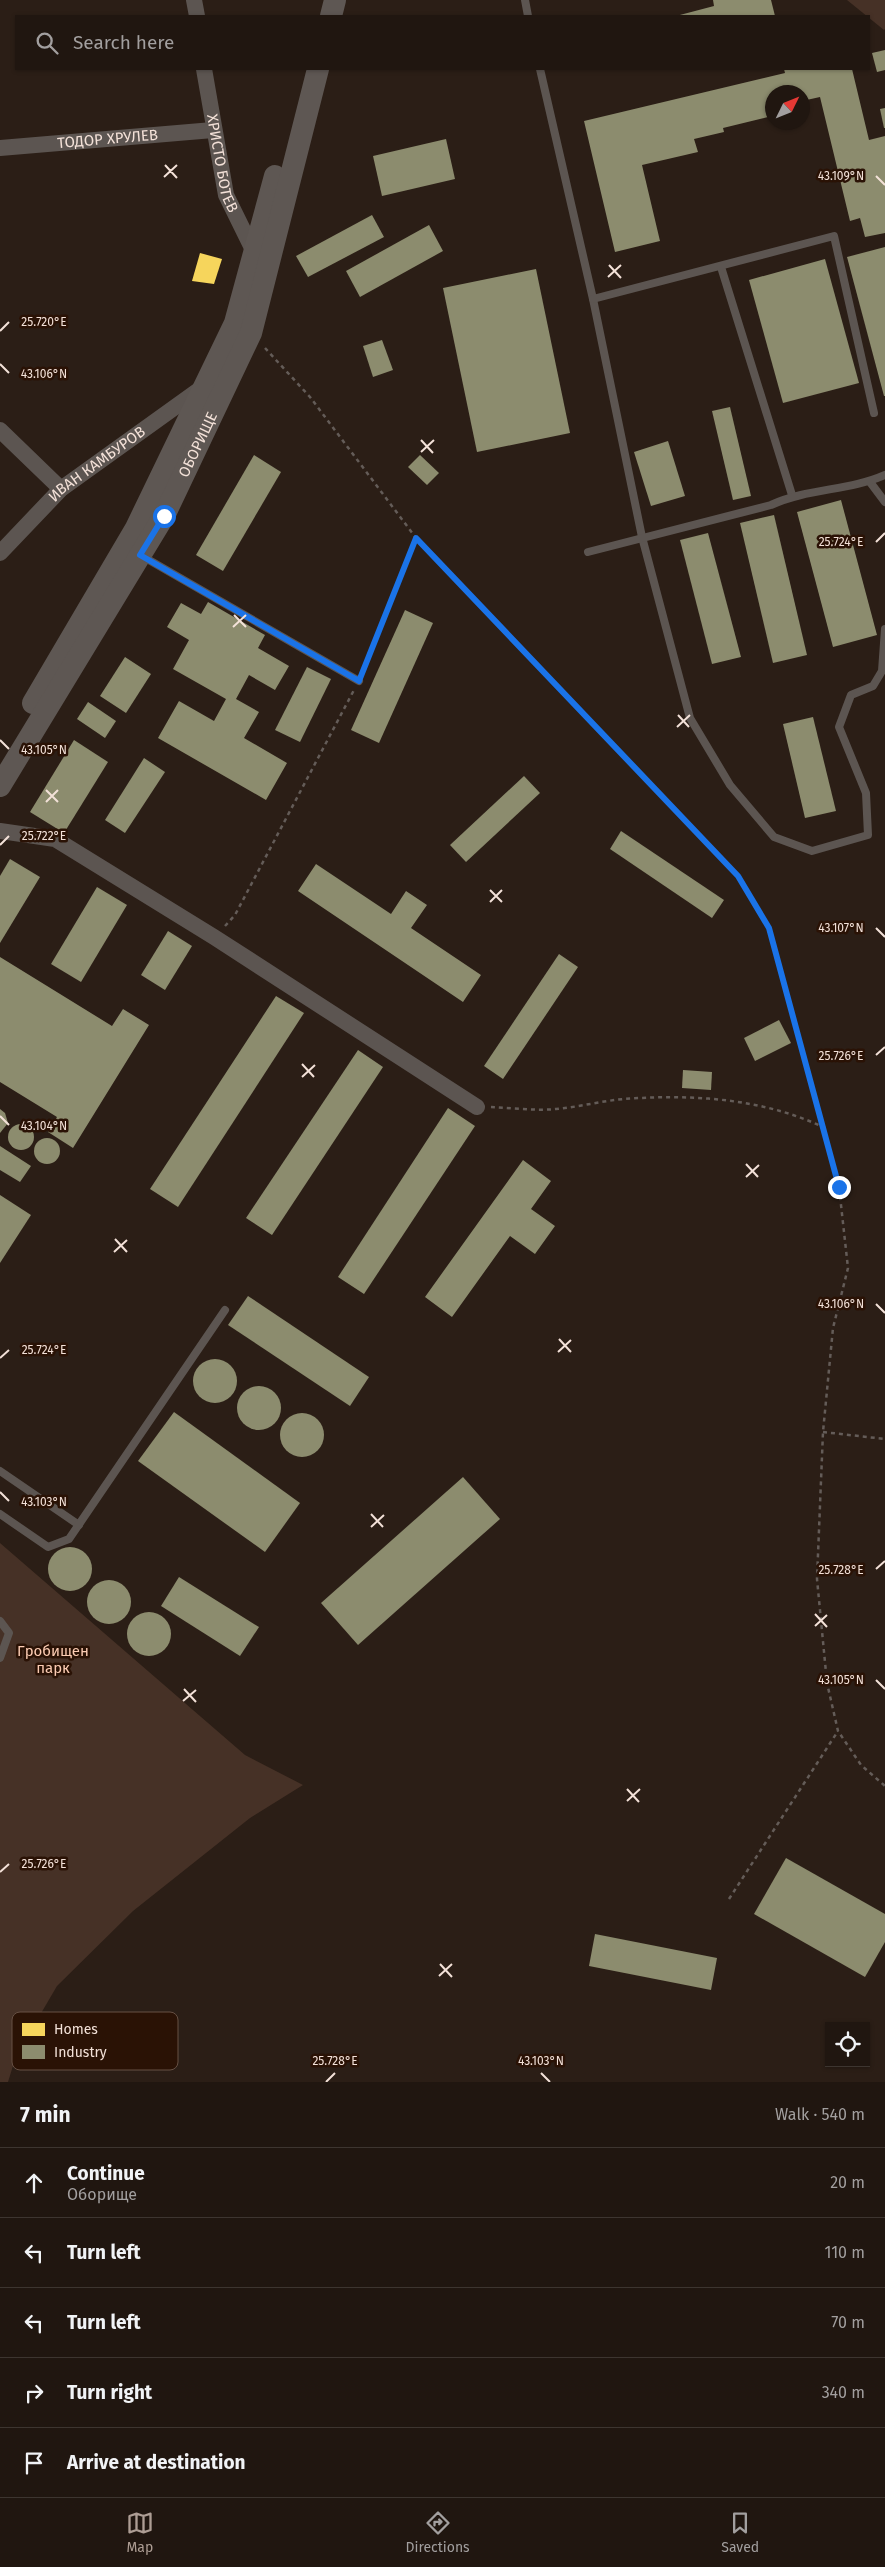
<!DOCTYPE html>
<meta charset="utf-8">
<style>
body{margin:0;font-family:"Fira Sans",sans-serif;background:#2d231e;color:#f1f3f6}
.controls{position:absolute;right:15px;bottom:15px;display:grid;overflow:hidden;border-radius:0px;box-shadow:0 1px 4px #0004}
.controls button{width:45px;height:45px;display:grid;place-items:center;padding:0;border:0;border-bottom:1px solid #3d3530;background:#201610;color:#f1f3f6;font:25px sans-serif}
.compass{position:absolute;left:765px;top:85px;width:45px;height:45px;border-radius:50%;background:#201610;box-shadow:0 1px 4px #0004;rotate:47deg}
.stop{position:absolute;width:15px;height:15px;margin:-11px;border:4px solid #1a73e8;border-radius:50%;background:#fff}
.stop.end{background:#1a73e8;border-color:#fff;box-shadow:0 1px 5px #0008}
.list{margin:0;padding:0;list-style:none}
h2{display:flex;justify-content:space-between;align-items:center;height:65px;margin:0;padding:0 20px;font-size:21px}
h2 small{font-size:16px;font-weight:400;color:#a29f9f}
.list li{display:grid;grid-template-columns:32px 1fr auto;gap:15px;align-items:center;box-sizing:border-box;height:70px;padding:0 20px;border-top:1px solid #3d3530}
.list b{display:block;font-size:19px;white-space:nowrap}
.list p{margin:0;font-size:16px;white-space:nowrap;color:#a29f9f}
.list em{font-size:16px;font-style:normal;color:#a29f9f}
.icon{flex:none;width:28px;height:28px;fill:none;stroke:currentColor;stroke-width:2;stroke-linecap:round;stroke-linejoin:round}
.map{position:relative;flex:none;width:885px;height:2082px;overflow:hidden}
.search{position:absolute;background:#201610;box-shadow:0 1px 4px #0004;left:15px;right:15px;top:15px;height:55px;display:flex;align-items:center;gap:12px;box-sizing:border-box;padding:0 18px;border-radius:0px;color:#a29f9f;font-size:19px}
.sheet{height:415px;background:#201610}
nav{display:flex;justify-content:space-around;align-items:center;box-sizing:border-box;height:70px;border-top:1px solid #3d3530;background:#201610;font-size:14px;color:#a29f9f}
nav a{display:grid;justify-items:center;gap:2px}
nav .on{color:#ad9d94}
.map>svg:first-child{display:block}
.green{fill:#463126}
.homes{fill:#f6d55c}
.industry{fill:#8c8c6e}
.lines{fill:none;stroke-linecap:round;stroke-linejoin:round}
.path{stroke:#645c58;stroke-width:2.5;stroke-dasharray:4 4;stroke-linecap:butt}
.service{stroke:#5c5551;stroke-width:8}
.minor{stroke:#5c5551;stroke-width:16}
.secondary{stroke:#5e5753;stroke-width:22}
.route{stroke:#1a73e8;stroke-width:6}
.ticks{fill:none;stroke:#f3e1d8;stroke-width:2}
.labels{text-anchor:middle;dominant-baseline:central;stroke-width:5;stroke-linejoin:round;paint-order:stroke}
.street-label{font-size:15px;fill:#f3e1d8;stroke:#2a1205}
.park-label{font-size:15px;fill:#fcccb3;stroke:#2a1205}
.key{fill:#2a1205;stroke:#665044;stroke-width:1}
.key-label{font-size:14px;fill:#f3e1d8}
.ticks-label{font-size:12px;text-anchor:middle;fill:#f3e1d8;stroke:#2a1205;stroke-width:5;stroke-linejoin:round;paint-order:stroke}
</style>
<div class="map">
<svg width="885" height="2082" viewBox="0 0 885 2082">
<rect width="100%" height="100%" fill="#2b1e16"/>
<g class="green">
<path d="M847 0H885V29L884 30Z"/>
<path d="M0 1543 245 1755 303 1785 250 1818 133 1911 57 1986 16 2056 8 2082H0Z"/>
</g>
<path class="homes" d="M200 253 222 259 214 284 192 281Z"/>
<g class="industry">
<path d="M713 0H771L775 16H676L714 6Z"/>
<path d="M885 50V70L877 72 872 53Z"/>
<path d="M784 69H852L869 140 885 136V233L865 237 860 218 850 221 820 97 802 101V92H772V116L723 128 724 132 694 139 698 152 642 165 660 241 615 252 584 121 785 73Z"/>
<path d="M885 108V128H884L880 109Z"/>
<path d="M446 139 455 179 382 196 373 156Z"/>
<path d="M372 215 384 237 308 277 296 256Z"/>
<path d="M429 225 443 251 360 297 346 271Z"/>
<path d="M885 247V396H884L847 257Z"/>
<path d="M825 259 859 383 783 403 749 280Z"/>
<path d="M536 269 570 433 477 452 443 288Z"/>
<path d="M382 340 393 370 373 377 363 346Z"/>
<path d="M730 407 751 496 733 500 712 411Z"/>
<path d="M668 441 685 496 651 506 634 452Z"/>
<path d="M254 455 281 472 223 571 196 555Z"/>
<path d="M420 455 439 473 427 485 408 467Z"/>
<path d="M841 500 877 635 833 647 797 512Z"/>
<path d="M774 515 807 655 773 663 740 523Z"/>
<path d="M708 533 741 657 712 664 680 540Z"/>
<path d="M208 602 265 635 258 648 289 666 275 690 249 675 236 699 259 712 244 738 287 763 266 800 158 738 179 701 214 721 226 699 173 669 189 640 167 627 181 603 201 614Z"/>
<path d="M405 610 433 623 379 743 351 730Z"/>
<path d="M125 657 151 674 126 713 100 696Z"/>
<path d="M307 667 331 679 300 742 275 730Z"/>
<path d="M88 702 116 721 105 738 77 719Z"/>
<path d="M813 717 836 811 805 818 783 724Z"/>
<path d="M74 740 108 762 64 833 30 812Z"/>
<path d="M144 758 165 772 125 833 105 820Z"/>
<path d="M524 776 540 793 466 862 450 845Z"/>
<path d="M621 831 724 900 712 918 610 849Z"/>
<path d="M10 859 40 877 0 943V876Z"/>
<path d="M316 864 391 914 406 891 427 905 411 928 481 975 463 1002 298 891Z"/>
<path d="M97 887 127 905 81 982 51 964Z"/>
<path d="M168 931 192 946 165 990 141 975Z"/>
<path d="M559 954 578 967 503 1079 484 1066Z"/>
<path d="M0 957 112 1026 123 1009 149 1025 73 1148 48 1132 57 1117 0 1082Z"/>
<path d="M276 996 304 1013 178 1207 150 1189Z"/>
<path d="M779 1020 791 1043 755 1061 744 1038Z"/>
<path d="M358 1050 383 1067 272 1235 246 1218Z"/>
<path d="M683 1070 712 1072 711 1090 682 1088Z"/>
<path d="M448 1108 475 1126 364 1294 338 1277Z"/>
<path d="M0 1109 5 1113 8 1123 0 1133Z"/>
<circle cx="21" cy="1137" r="13"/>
<circle cx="47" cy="1151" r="13"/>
<path d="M0 1146 31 1166 20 1182 0 1170Z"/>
<path d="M523 1160 551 1181 531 1209 555 1226 535 1254 510 1236 452 1317 425 1297Z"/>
<path d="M0 1195 31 1215 0 1263Z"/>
<path d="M248 1296 369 1377 350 1406 228 1325Z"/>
<circle cx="215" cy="1381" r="22"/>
<circle cx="259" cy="1408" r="22"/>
<path d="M174 1412 300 1503 265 1552 138 1461Z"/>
<circle cx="302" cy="1435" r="22"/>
<path d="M463 1477 500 1519 358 1645 321 1603Z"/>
<circle cx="70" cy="1569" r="22"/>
<path d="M179 1577 259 1627 240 1656 161 1606Z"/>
<circle cx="109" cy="1602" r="22"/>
<circle cx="149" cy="1634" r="22"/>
<path d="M786 1858 885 1914V1942L865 1977 754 1914Z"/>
<path d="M595 1934 717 1958 711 1990 589 1966Z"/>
</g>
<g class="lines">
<g class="path">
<path d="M265 348 310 397 416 538 738 875 769 928 839 1187 848 1268 833 1328 823 1432 817 1579 827 1683 838 1731 861 1765 885 1786"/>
<path d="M363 672 416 538"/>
<path d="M225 926 235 915 354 690"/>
<path d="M491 1107C512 1108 535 1111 556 1109 579 1107 601 1101 624 1099 691 1094 763 1098 825 1128"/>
<path d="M823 1432 885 1439"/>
<path d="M729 1899 838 1731"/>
</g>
<g class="service">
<path d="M525 0 528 16"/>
<path d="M540 69 593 299 642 537 690 718 730 785 774 837 812 851 868 835 866 793 839 727 851 695 873 686 882 671 885 629"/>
<path d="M721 267 792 495"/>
<path d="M593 299 834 236 874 413"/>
<path d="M870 482 885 502"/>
<path d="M588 552 771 505C808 488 849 491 885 475"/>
<path d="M142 556 359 681"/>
<path d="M0 1471 79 1525"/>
<path d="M0 1514 48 1547 69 1539 225 1310"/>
<path d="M0 1621 9 1633 0 1658"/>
</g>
<g class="minor">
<path d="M194 0 197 16"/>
<path id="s1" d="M204 69 226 195 254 252"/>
<path id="s2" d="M0 148 213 130"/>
<path d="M0 430 61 489"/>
<path id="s3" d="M0 553 61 489 203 387"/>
<path d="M0 831 55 839 214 937 477 1107"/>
</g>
<g class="secondary">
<path d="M331 16 335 0"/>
<path d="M33 703 136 528 235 323 275 176"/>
<path id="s4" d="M0 786 164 516 251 333 318 69"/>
</g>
</g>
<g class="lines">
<path class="route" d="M164 516 140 555 359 681 416 538 738 876 769 928 839 1187"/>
</g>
<path class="ticks" d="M165 165 177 178M876 176 885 185M164 177 177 165M609 265 621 278M608 277 621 265M0 331 9 322M0 364 9 373M421 440 433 453M421 452 434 440M876 542 885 533M234 615 246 627M233 627 246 615M678 715 689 727M677 727 690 715M0 740 9 749M46 790 58 802M46 802 58 790M0 845 9 836M490 890 502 902M490 902 502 890M876 928 885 937M876 1055 885 1047M302 1064 314 1077M302 1077 315 1065M0 1116 9 1125M746 1164 758 1177M746 1177 759 1165M115 1239 127 1252M114 1252 127 1240M876 1304 885 1313M559 1339 571 1352M558 1352 571 1340M0 1358 9 1350M0 1492 9 1501M371 1514 383 1527M371 1527 384 1515M876 1569 885 1561M815 1614 827 1627M815 1626 827 1615M876 1680 885 1689M184 1689 196 1702M183 1701 196 1690M627 1789 639 1802M627 1801 640 1789M0 1872 9 1864M440 1964 452 1977M439 1976 452 1964M541 2073 550 2082M326 2082 335 2073"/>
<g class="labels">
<g class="street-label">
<text stroke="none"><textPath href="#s2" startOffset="108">ТОДОР ХРУЛЕВ</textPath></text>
<text stroke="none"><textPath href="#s1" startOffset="96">ХРИСТО БОТЕВ</textPath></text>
<text stroke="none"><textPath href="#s4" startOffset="395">ОБОРИЩЕ</textPath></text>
<text stroke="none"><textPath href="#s3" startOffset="132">ИВАН КАМБУРОВ</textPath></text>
</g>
<g class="park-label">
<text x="53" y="1651">Гробищен<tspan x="53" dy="17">парк</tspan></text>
</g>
</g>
<rect x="12" y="2012" width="166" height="58" rx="8" class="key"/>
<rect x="22" y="2023" width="23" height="13" fill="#f6d55c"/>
<rect x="22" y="2045" width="23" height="14" fill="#8c8c6e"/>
<g class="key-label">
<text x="54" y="2034">Homes</text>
<text x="54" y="2057">Industry</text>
</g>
<g class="ticks-label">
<text x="841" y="180">43.109°N</text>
<text x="44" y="326">25.720°E</text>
<text x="44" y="378">43.106°N</text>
<text x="841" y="546">25.724°E</text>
<text x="44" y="754">43.105°N</text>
<text x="44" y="840">25.722°E</text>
<text x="841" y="932">43.107°N</text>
<text x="841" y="1060">25.726°E</text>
<text x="44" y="1130">43.104°N</text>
<text x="841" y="1308">43.106°N</text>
<text x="44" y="1354">25.724°E</text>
<text x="44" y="1506">43.103°N</text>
<text x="841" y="1574">25.728°E</text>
<text x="841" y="1684">43.105°N</text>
<text x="44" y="1868">25.726°E</text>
<text x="541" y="2065">43.103°N</text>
<text x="335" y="2065">25.728°E</text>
</g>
</svg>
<div class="controls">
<button><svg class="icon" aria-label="locate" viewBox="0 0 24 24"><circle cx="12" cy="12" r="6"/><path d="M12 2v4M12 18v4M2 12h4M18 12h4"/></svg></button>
</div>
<svg class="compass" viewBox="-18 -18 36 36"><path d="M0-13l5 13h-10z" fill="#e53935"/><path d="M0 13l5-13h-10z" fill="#a29f9f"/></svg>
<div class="stop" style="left:164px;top:516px"></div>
<div class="stop end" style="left:839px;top:1187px"></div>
<div class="search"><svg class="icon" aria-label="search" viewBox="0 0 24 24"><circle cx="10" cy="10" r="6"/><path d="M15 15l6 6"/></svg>Search here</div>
</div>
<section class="sheet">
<h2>7 min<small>Walk · 540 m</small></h2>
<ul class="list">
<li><svg class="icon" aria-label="ahead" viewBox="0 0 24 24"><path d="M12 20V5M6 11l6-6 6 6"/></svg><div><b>Continue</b><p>Оборище</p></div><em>20 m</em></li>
<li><svg class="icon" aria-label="left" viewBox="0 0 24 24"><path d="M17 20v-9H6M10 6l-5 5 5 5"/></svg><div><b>Turn left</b></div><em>110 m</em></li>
<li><svg class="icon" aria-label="left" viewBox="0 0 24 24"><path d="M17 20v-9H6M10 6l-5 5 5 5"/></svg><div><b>Turn left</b></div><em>70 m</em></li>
<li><svg class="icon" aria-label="right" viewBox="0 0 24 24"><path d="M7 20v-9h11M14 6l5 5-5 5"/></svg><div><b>Turn right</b></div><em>340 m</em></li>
<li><svg class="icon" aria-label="arrive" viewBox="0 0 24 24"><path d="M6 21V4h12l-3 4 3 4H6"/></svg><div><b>Arrive at destination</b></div></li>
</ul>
</section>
<nav>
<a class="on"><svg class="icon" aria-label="map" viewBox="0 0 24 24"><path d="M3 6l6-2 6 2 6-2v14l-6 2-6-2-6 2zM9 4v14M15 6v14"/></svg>Map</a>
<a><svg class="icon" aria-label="directions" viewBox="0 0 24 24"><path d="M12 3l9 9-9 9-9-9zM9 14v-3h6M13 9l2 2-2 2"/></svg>Directions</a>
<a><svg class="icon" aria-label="saved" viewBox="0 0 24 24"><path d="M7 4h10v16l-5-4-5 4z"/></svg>Saved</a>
</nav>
